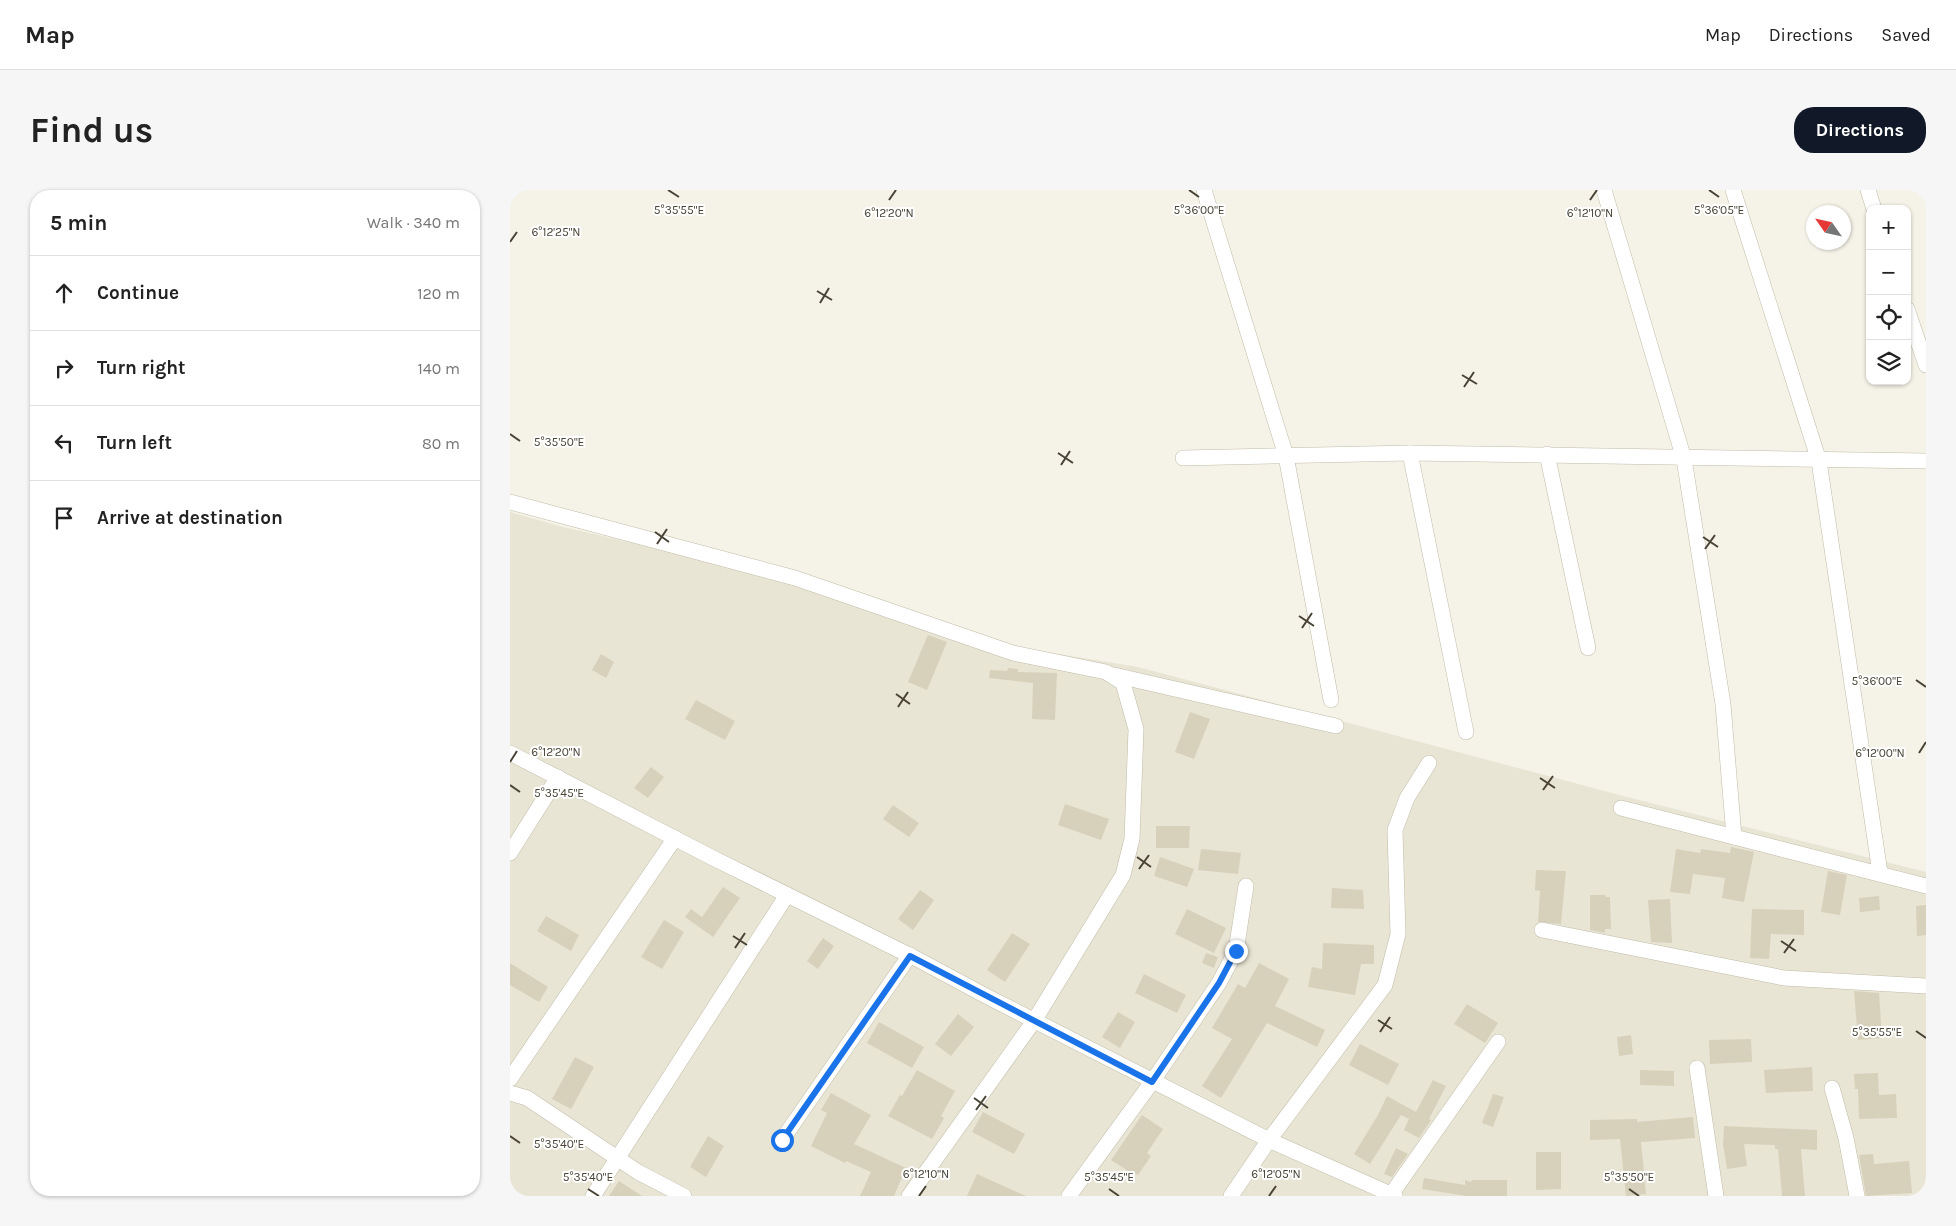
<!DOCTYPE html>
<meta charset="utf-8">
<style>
body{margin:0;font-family:Karla,sans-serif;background:#f6f6f6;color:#222}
.controls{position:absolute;right:15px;top:15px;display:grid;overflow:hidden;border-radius:10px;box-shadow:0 1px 4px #0004}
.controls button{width:45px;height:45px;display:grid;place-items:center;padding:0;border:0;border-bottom:1px solid #e0e0e0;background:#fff;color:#222;font:25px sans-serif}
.compass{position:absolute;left:1296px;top:15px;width:45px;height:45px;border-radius:50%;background:#fff;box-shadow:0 1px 4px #0004;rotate:304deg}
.stop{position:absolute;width:15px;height:15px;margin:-11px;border:4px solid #1a73e8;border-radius:50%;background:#fff}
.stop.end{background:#1a73e8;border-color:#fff;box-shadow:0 1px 5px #0008}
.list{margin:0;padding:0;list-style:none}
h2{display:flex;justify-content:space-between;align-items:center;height:65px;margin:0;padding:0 20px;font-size:21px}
h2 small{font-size:16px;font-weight:400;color:#767676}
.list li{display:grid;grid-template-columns:32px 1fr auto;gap:15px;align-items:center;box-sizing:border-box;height:75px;padding:0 20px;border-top:1px solid #e0e0e0}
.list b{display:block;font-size:19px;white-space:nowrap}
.list em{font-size:16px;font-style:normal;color:#767676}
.icon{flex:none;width:28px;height:28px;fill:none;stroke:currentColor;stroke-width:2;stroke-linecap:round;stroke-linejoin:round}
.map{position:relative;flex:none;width:1416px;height:1006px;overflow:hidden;border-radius:20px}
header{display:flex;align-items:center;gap:30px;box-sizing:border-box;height:70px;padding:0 25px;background:#fff;border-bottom:1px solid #e0e0e0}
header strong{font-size:24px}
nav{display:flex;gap:28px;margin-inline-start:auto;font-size:18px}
.intro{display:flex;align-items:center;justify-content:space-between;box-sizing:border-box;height:120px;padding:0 30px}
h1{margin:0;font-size:35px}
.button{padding:12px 22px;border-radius:20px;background:#111827;color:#fff;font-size:18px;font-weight:700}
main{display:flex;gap:30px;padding:0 30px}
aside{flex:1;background:#fff;border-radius:20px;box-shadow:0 1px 4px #0004}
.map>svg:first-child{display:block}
.residential{fill:#e9e5d4}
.building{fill:#d7d0bb}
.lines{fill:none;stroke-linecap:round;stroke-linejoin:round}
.minor-casing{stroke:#c1bca8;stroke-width:16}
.minor{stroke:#fff;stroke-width:15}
.route{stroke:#1a73e8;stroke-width:6}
.ticks{fill:none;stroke:#484335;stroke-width:2}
.ticks-label{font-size:12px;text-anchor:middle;fill:#484335;stroke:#fff;stroke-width:4;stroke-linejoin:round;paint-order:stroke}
</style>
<header>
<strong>Map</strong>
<nav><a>Map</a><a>Directions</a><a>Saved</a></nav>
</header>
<div class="intro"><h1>Find us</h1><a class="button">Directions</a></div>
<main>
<aside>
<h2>5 min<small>Walk · 340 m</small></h2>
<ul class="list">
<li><svg class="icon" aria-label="ahead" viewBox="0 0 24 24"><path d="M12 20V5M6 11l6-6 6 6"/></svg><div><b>Continue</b></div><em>120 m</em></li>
<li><svg class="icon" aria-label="right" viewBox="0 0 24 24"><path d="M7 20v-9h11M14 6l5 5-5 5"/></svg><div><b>Turn right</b></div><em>140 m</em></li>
<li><svg class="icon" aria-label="left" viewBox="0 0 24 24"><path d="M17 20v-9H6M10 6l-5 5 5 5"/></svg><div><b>Turn left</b></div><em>80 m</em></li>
<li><svg class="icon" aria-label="arrive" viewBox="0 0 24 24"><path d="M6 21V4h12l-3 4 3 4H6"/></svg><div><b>Arrive at destination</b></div></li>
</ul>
</aside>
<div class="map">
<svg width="1416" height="1006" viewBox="0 0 1416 1006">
<rect width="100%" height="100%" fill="#f5f2e7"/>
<path class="residential" d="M0 322 53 337 277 388 512 458 628 477 1117 607 1416 682V1006H0Z"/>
<g class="building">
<path d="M418 445 437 452 417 500 398 492Z"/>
<path d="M91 464 104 472 96 488 82 480Z"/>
<path d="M498 478 508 479V482L547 483 545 530 522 529 523 493 479 488 480 480 497 481Z"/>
<path d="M186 510 225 531 215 550 175 529Z"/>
<path d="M680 522 700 529 684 569 665 562Z"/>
<path d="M141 577 154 587 138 608 124 598Z"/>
<path d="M555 614 599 629 591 650 548 635Z"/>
<path d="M383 615 409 633 399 647 373 629Z"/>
<path d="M646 636H680L679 658H646Z"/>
<path d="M1221 657 1244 662 1234 712 1212 708 1215 688 1183 684 1180 704 1160 702 1166 659 1190 663 1191 659 1220 663Z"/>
<path d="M691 659 731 663 728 684 688 680Z"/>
<path d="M650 667 684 679 677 697 644 686Z"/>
<path d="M1026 680 1056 681 1051 734 1028 732 1030 701 1025 700Z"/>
<path d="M1318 681 1337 685 1330 725 1311 722Z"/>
<path d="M213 697 230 708 203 747 175 727 181 719 192 727Z"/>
<path d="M822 698 853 700 854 719 821 718Z"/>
<path d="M410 700 424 710 403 740 388 729Z"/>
<path d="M1080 705H1095L1096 707H1100L1101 739H1095V743L1080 740Z"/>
<path d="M1369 706 1370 720 1350 722 1349 708Z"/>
<path d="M1160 709 1162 753 1141 752 1138 710Z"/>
<path d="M1416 715V745L1407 746 1406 716Z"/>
<path d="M677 719 716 738 704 763 665 744Z"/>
<path d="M1242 719 1294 720V745L1261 744 1259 769 1240 768Z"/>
<path d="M36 726 69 745 61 761 27 741Z"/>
<path d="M154 730 174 742 152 779 131 767Z"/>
<path d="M502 743 520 754 495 792 477 780Z"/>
<path d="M313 748 324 756 308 779 297 771Z"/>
<path d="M813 753 864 755V774H851L845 805 798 797 802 777 812 779Z"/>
<path d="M696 763 708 767 704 778 692 773Z"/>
<path d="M0 773 38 797 29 812 0 795Z"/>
<path d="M749 773 779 789 765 816 815 840 807 857 757 833 711 908 692 896 722 849 702 838 728 794 735 798Z"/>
<path d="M634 784 676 805 667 823 625 803Z"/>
<path d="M1344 801 1369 803 1372 848 1348 850Z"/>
<path d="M957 814 988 833 975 853 944 834Z"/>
<path d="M608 822 625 832 610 858 592 847Z"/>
<path d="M448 824 464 837 441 866 425 854Z"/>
<path d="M369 832 414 857 402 878 357 853Z"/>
<path d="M1121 845 1123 864 1109 866 1107 847Z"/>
<path d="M1241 849 1242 872 1200 874 1199 850Z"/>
<path d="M850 854 889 874 878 895 839 875Z"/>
<path d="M65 867 84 877 61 919 42 909Z"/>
<path d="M1302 877 1303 901 1256 903 1254 880Z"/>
<path d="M407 880 445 901 431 926 434 928 422 949 378 926 390 905 392 906Z"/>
<path d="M1130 880 1164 881V896L1130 895Z"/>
<path d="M1368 883 1369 905 1386 904 1387 928 1349 929 1348 899H1345L1344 884Z"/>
<path d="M923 890 936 896 919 929 921 930 909 948 894 940 899 929 891 925 860 974 844 964 868 925 877 906 906 922Z"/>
<path d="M321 903 361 925 344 954 396 978 384 1006H350L361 982 336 971 335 973 301 956 317 923 311 920Z"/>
<path d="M983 904 994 907 983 937 972 933Z"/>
<path d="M473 922 515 944 504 964 462 942Z"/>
<path d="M632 925 653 939 637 963 641 966 628 985 624 983 623 984 601 970Z"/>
<path d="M1183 927 1185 948 1131 952 1136 1004 1116 1006 1110 949 1080 950V930L1127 929V932Z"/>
<path d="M1214 936 1307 940V960L1291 959 1295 1006H1272L1268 959H1265V955L1234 954 1237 976 1217 979 1213 954Z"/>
<path d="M198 946 214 956 196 987 180 977Z"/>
<path d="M886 958 898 964 882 987 874 984Z"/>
<path d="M1026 962H1051V999L1026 1000Z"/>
<path d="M1363 964 1364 974 1399 971 1402 1003 1356 1006 1349 965Z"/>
<path d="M467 984 516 1006H457Z"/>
<path d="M914 988 955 995V990L961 992 962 990H997V1006H957L912 999Z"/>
<path d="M109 991 132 1006H99Z"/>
</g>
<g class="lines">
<defs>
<g id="minor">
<path d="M694 0 776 266 821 510"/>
<path d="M1094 0 1174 269 1213 514 1224 647"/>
<path d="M1223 0 1309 271 1370 683"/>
<path d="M1358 0 1364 19"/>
<path d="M1397 119 1416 175"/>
<path d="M900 263 956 542"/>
<path d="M1037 264 1078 458"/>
<path d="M673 268 900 263 1416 271"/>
<path d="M0 312 285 388 503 463 596 482 613 493 626 539 622 649 613 685 524 831 399 1006"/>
<path d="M604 485 826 536"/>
<path d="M0 563 203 668 407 769 476 806 759 950 885 1006"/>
<path d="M1111 618 1416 696"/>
<path d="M0 663 48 587"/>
<path d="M1032 740 1274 788 1416 796"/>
<path d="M1187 878 1206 1006"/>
<path d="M0 889 165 648"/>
<path d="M1322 898 1336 948 1347 1006"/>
<path d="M0 903 17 908 128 982 174 1006"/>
<path d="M272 950 400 765"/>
<path d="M83 1006 277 705"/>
<path d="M559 1006 642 892 709 793 726 761 736 696"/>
<path d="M721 1006 759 950 875 795 888 744 885 640 897 608 919 573"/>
<path d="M880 1006 988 852"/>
</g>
</defs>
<use href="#minor" class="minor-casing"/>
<use href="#minor" class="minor"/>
</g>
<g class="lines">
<path class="route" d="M272 950 400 766 642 892 709 793 726 761"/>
</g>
<path class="ticks" d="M158 0 169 7M679 0 689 7M1199 0 1209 7M379 10 386 0M1080 10 1087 0M0 52 7 42M307 101 322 110M310 113 319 98M952 185 967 194M954 197 964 182M0 244 10 251M548 263 563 273M551 275 560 261M145 342 159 352M1193 347 1208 357M147 354 157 339M1195 359 1205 345M789 426 804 436M792 438 802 423M1406 490 1416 497M386 504 400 514M388 517 398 502M1409 563 1416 552M0 572 7 561M1030 588 1045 598M0 595 10 602M1033 600 1043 586M627 667 641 677M629 679 639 665M223 746 237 755M1271 751 1286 761M225 758 235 743M1274 763 1284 749M868 830 882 839M1406 841 1416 848M870 842 880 827M464 908 478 918M466 920 476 906M0 946 10 953M78 999 89 1006M599 999 609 1006M1119 999 1129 1006M409 1006 416 996M759 1006 766 996"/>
<g class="ticks-label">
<text x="169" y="24">5°35'55"E</text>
<text x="689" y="24">5°36'00"E</text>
<text x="1209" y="24">5°36'05"E</text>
<text x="379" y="27">6°12'20"N</text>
<text x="1080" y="27">6°12'10"N</text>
<text x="46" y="46">6°12'25"N</text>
<text x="49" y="256">5°35'50"E</text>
<text x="1367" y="495">5°36'00"E</text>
<text x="46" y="566">6°12'20"N</text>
<text x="1370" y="567">6°12'00"N</text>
<text x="49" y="607">5°35'45"E</text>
<text x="1367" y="846">5°35'55"E</text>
<text x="49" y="958">5°35'40"E</text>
<text x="416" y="988">6°12'10"N</text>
<text x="766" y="988">6°12'05"N</text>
<text x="78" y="991">5°35'40"E</text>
<text x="599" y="991">5°35'45"E</text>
<text x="1119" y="991">5°35'50"E</text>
</g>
</svg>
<div class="controls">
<button>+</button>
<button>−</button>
<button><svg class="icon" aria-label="locate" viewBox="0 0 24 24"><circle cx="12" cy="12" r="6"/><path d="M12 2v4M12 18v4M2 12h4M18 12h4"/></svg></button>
<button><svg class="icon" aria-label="layers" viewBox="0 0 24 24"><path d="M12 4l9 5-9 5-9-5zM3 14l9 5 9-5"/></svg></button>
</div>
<svg class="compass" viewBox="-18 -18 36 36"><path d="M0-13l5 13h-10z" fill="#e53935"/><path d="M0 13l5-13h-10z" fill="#767676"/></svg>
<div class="stop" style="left:272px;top:950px"></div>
<div class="stop end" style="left:726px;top:761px"></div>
</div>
</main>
